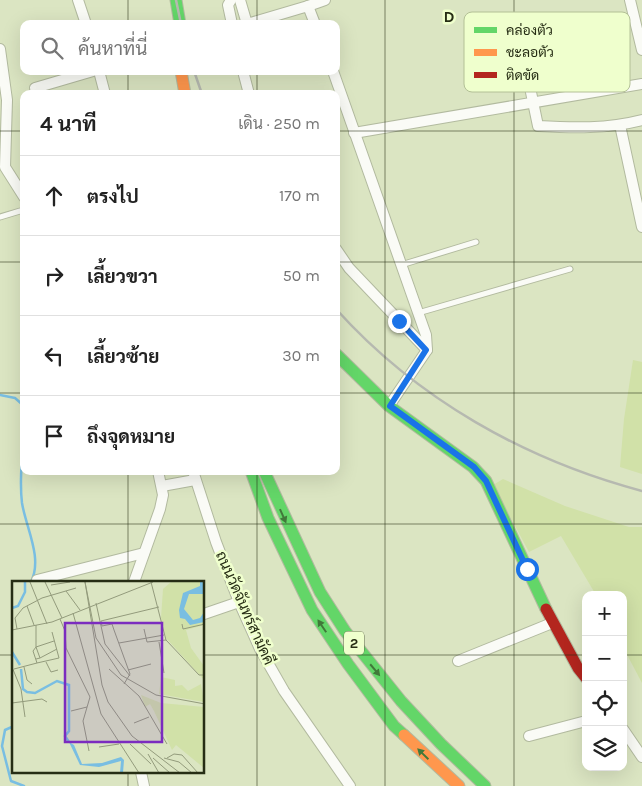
<!DOCTYPE html>
<html lang="th">
<meta charset="utf-8">
<style>
body{margin:0;font-family:Karla,Sarabun,sans-serif;background:#f6f6f6;color:#222}
.controls{position:absolute;right:15px;bottom:15px;display:grid;overflow:hidden;border-radius:10px;box-shadow:0 5px 20px #0002}
.controls button{width:45px;height:45px;display:grid;place-items:center;padding:0;border:0;border-bottom:1px solid #e0e0e0;background:#fff;color:#222;font:25px sans-serif}
.stop{position:absolute;width:15px;height:15px;margin:-11px;border:4px solid #1a73e8;border-radius:50%;background:#fff}
.stop.end{background:#1a73e8;border-color:#fff;box-shadow:0 1px 5px #0008}
.list{margin:0;padding:0;list-style:none}
h2{display:flex;justify-content:space-between;align-items:center;height:65px;margin:0;padding:0 20px;font-size:21px}
h2 small{font-size:16px;font-weight:400;color:#767676}
.list li{display:grid;grid-template-columns:32px 1fr auto;gap:15px;align-items:center;box-sizing:border-box;height:80px;padding:0 20px;border-top:1px solid #e0e0e0}
.list b{display:block;font-size:19px;white-space:nowrap}
.list em{font-size:16px;font-style:normal;color:#767676}
.icon{flex:none;width:28px;height:28px;fill:none;stroke:currentColor;stroke-width:2;stroke-linecap:round;stroke-linejoin:round}
.map{position:relative;flex:none;width:642px;height:786px;overflow:hidden}
.search{position:absolute;background:#fff;box-shadow:0 5px 20px #0002;left:20px;top:20px;width:320px;height:55px;display:flex;align-items:center;gap:12px;box-sizing:border-box;padding:0 18px;border-radius:10px;color:#767676;font-size:19px}
.panel{position:absolute;background:#fff;box-shadow:0 5px 20px #0002;left:20px;top:90px;width:320px;height:385px;border-radius:10px}
.map>svg:first-child{display:block}
.green{fill:#d1e1a8}
.lines{fill:none;stroke-linecap:round;stroke-linejoin:round}
.stream{stroke:#79bee2;stroke-width:2.5}
.lane-casing{stroke:#b2ba9f;stroke-width:7}
.street-casing{stroke:#b2ba9f;stroke-width:12}
.fast-casing{stroke:#b2ba9f;stroke-width:13}
.slow-casing{stroke:#b2ba9f;stroke-width:13}
.jam-casing{stroke:#b2ba9f;stroke-width:13}
.lane{stroke:#fafbf6;stroke-width:5}
.street{stroke:#fafbf6;stroke-width:10}
.fast{stroke:#63d668;stroke-width:11}
.slow{stroke:#ff974d;stroke-width:11}
.jam{stroke:#b3261e;stroke-width:11}
.rail{stroke:#b6b9b0;stroke-width:2.5}
.oneway{fill:#41793a}
.route{stroke:#1a73e8;stroke-width:6}
.grid{fill:none;stroke:#262d14;stroke-width:1;stroke-opacity:0.55}
.labels{text-anchor:middle;dominant-baseline:central;stroke-width:5;stroke-linejoin:round;paint-order:stroke}
.shield{fill:#efffcd;stroke:#626c4c;stroke-width:1}
.shield-label{font-size:14px;font-weight:bold;fill:#262d14}
.street-label{font-size:15px;fill:#262d14;stroke:#efffcd}
.inset-river{fill:none;stroke:#79bee2;stroke-width:2.5}
.inset-road{fill:none;stroke:#939b7c;stroke-width:1}
.view{fill:#7b2cbf;fill-opacity:0.15;stroke:#7b2cbf;stroke-width:2.5}
.inset-edge{fill:none;stroke:#262d14;stroke-width:2.5}
.key{fill:#efffcd;stroke:#b3c096;stroke-width:1}
.key-label{font-size:14px;fill:#262d14}
.grid-label{font-size:16px;text-anchor:middle;font-weight:bold;fill:#262d14;stroke:#efffcd;stroke-width:5;stroke-linejoin:round;paint-order:stroke}
</style>
<div class="map">
<svg width="642" height="786" viewBox="0 0 642 786">
<rect width="100%" height="100%" fill="#dbe5c2"/>
<g class="green">
<path d="M633 360 642 362V474L620 467 624 419Z"/>
<path d="M503 479 565 506 629 527H642V683L623 647V595H596L561 536 529 552 493 485Z"/>
</g>
<g class="lines">
<g class="stream">
<path d="M0 395 15 398 24 406"/>
<path d="M24 445C21 461 20 487 22 503 26 528 43 558 31 582"/>
<path d="M14 726 5 730 2 746 11 781 24 786"/>
</g>
<defs>
<g id="lane">
<path d="M0 217 20 211"/>
<path d="M401 265 476 242"/>
<path d="M418 313 570 269"/>
</g>
<g id="street">
<path d="M78 0 86 24"/>
<path d="M231 0 228 5 232 24"/>
<path d="M240 0 247 24 308 6 315 24"/>
<path d="M630 0 642 50"/>
<path d="M308 6 325 0"/>
<path d="M521 44 538 126C573 128 607 129 642 120"/>
<path d="M0 49 7 100 5 167 24 197"/>
<path d="M99 71 105 94"/>
<path d="M243 71 249 94"/>
<path d="M333 71 426 335 427 350 389 406"/>
<path d="M35 88 93 71"/>
<path d="M620 125 642 227"/>
<path d="M354 133 642 84"/>
<path d="M336 249 349 268 427 350"/>
<path d="M193 471 216 542 239 602 260 649 284 691 350 786"/>
<path d="M162 486 195 480"/>
<path d="M37 580 144 553"/>
<path d="M134 582 160 509 163 495 158 471"/>
<path d="M204 614 239 602"/>
<path d="M458 661 552 623"/>
<path d="M623 729 642 757"/>
<path d="M529 736 586 721"/>
<path d="M141 772 144 786"/>
</g>
<g id="fast">
<path d="M176 0 180 24"/>
<path d="M336 354 389 406 473 467 486 481 546 609"/>
<path d="M251 471 268 518 312 610 348 664 394 726 404 735"/>
<path d="M264 471 320 592 345 631 401 701 441 744 485 786"/>
</g>
<g id="slow">
<path d="M181 71 185 94"/>
<path d="M404 735 459 786"/>
</g>
<path id="jam" d="M546 609 578 668 586 678"/>
</defs>
<use href="#lane" class="lane-casing"/>
<use href="#street" class="street-casing"/>
<use href="#fast" class="fast-casing"/>
<use href="#slow" class="slow-casing"/>
<use href="#jam" class="jam-casing"/>
<use href="#lane" class="lane"/>
<use href="#street" class="street"/>
<use href="#fast" class="fast"/>
<use href="#slow" class="slow"/>
<use href="#jam" class="jam"/>
<g class="rail">
<path d="M176 0 181 24"/>
<path d="M194 71 202 94"/>
<path d="M336 309C417 399 525 460 642 491"/>
</g>
</g>
<defs><path id="oneway-solid" d="M-6-.8H1V-3.2L6.5 0L1 3.2V.8H-6Z" transform="scale(1.25)"/></defs>
<g class="oneway">
<use href="#oneway-solid" transform="translate(283 516) rotate(66)"/>
<use href="#oneway-solid" transform="translate(322 626) rotate(-124)"/>
<use href="#oneway-solid" transform="translate(375 670) rotate(50)"/>
<use href="#oneway-solid" transform="translate(423 754) rotate(-136)"/>
</g>
<g class="lines">
<path class="route" d="M399 321 426 350 390 406 474 467 486 481 527 569"/>
</g>
<path class="grid" d="M128 0V24M257 0V24M385 0V786M514 0V786M128 71V94M257 71V94M0 131H24M336 131H642M0 262H24M336 262H642M0 393H24M336 393H642M128 471V582M257 471V786M0 524H642M0 655H14M204 655H586M623 655H642M128 772V786"/>
<g class="labels">
<rect class="shield" x="344" y="631.5" width="20" height="23" rx="4"/>
<g class="shield-label">
<text x="354" y="643">2</text>
</g>
<g class="street-label">
<text transform="translate(245 608) rotate(66)">ถนนวัดจันทร์สามัคคี</text>
</g>
</g>
<g transform="translate(12 581)">
<rect width="192" height="192" fill="#dbe5c2"/>
<path d="M159 1H192V44L174 49 179 67 192 85V99L154 57 149 37 151 8ZM149 96 163 99V105L170 104 176 110 189 103 192 121 147 113ZM129 114 149 122 192 126V187L164 164 160 169 142 130 138 123 133 126Z" fill="#d1e1a8"/>
<path d="M188 1H192V13H177L172 28 181 39 188 37 192 31V41L178 44 173 38 168 37 167 29 171 12 188 5ZM57 161 62 164 70 183 90 182 109 176 112 179 111 192H108L109 180 87 186 68 184Z" fill="#79bee2"/>
<path class="inset-river" d="M0 27 6 25 13 11V1M0 71 8 84M9 88 11 108 15 111 23 112 45 100 57 104V150L53 155 57 161"/>
<path class="inset-road" d="M18 1 35 43M33 1 50 37M73 1 90 104 96 121 120 155 168 192M73 1 84 57 109 94 144 114 193 123M139 1 154 59 187 94H193M39 4 58 1M54 10 68 29M84 22 93 63 118 95M15 25 22 44M61 32 89 133 127 192M48 38 53 50 54 67 78 116 71 140 77 170M170 43 171 48 193 43M5 48 3 37 11 27 30 17 64 7M132 48 135 61 154 59M0 49 40 41 141 1M147 61 152 92M107 62 152 54M28 77 45 68M24 78 28 77 24 66 42 60M34 81 39 91 46 89M25 82 47 77 40 51M0 86 9 108 13 136M12 86 15 99 20 103M2 88 25 82 21 70 24 66V44M97 88 127 115 155 163M116 89 139 83M112 103 118 93 102 49 100 43 90 45 89 40 147 26M0 122 30 118 35 121M59 130 75 126M122 142 137 136M118 163 139 183M87 166 107 163M136 173 147 192M141 177 158 192M152 177 167 181 180 192M155 177 162 173 170 174 186 192"/>
<path class="view" d="M53 42H150V161H53Z"/>
<rect width="192" height="192" class="inset-edge"/>
</g>
<rect x="464" y="12" width="166" height="80" rx="8" class="key"/>
<rect x="474" y="27" width="23" height="6" fill="#63d668"/>
<rect x="474" y="49" width="23" height="7" fill="#ff974d"/>
<rect x="474" y="72" width="23" height="6" fill="#b3261e"/>
<g class="key-label">
<text x="506" y="35">คล่องตัว</text>
<text x="506" y="57">ชะลอตัว</text>
<text x="506" y="80">ติดขัด</text>
</g>
<g class="grid-label">
<text x="449" y="22">D</text>
</g>
</svg>
<div class="controls">
<button>+</button>
<button>−</button>
<button><svg class="icon" aria-label="locate" viewBox="0 0 24 24"><circle cx="12" cy="12" r="6"/><path d="M12 2v4M12 18v4M2 12h4M18 12h4"/></svg></button>
<button><svg class="icon" aria-label="layers" viewBox="0 0 24 24"><path d="M12 4l9 5-9 5-9-5zM3 14l9 5 9-5"/></svg></button>
</div>
<div class="stop" style="left:527px;top:569px"></div>
<div class="stop end" style="left:399px;top:321px"></div>
<div class="search"><svg class="icon" aria-label="search" viewBox="0 0 24 24"><circle cx="10" cy="10" r="6"/><path d="M15 15l6 6"/></svg>ค้นหาที่นี่</div>
<section class="panel">
<h2>4 นาที<small>เดิน · 250 m</small></h2>
<ul class="list">
<li><svg class="icon" aria-label="ahead" viewBox="0 0 24 24"><path d="M12 20V5M6 11l6-6 6 6"/></svg><div><b>ตรงไป</b></div><em>170 m</em></li>
<li><svg class="icon" aria-label="right" viewBox="0 0 24 24"><path d="M7 20v-9h11M14 6l5 5-5 5"/></svg><div><b>เลี้ยวขวา</b></div><em>50 m</em></li>
<li><svg class="icon" aria-label="left" viewBox="0 0 24 24"><path d="M17 20v-9H6M10 6l-5 5 5 5"/></svg><div><b>เลี้ยวซ้าย</b></div><em>30 m</em></li>
<li><svg class="icon" aria-label="arrive" viewBox="0 0 24 24"><path d="M6 21V4h12l-3 4 3 4H6"/></svg><div><b>ถึงจุดหมาย</b></div></li>
</ul>
</section>
</div>
